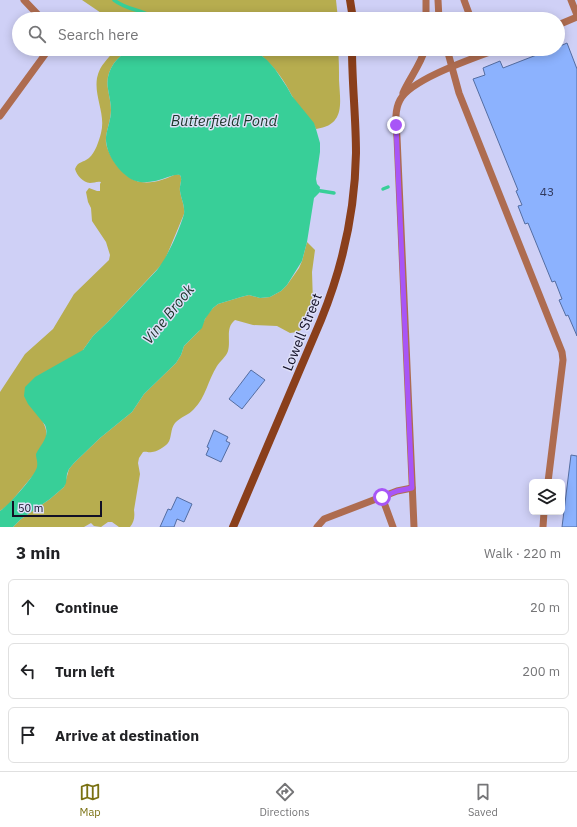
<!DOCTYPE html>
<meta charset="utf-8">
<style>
body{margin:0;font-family:"IBM Plex Sans",sans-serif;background:#f6f6f6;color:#202124}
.controls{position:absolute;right:12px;bottom:12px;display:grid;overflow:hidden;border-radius:6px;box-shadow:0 2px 10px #0003}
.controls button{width:36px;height:36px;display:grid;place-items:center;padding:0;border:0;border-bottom:1px solid #e0e0e0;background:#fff;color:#202124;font:20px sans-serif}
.scale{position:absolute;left:12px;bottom:10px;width:90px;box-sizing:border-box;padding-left:4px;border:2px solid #121026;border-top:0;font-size:11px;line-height:14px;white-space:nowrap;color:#121026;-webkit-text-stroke:3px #dedff8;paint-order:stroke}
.stop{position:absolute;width:12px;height:12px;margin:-9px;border:3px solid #a855f7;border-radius:50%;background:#fff}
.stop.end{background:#a855f7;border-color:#fff;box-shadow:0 1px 4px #0008}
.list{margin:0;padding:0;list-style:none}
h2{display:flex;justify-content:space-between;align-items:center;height:52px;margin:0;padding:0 16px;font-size:17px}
h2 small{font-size:13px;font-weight:400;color:#757577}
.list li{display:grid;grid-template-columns:26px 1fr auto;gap:12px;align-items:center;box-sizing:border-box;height:56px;margin:0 8px 8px;padding:0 8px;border:1px solid #e0e0e0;border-radius:6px}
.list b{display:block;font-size:15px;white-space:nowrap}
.list em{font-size:13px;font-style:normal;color:#757577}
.icon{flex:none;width:22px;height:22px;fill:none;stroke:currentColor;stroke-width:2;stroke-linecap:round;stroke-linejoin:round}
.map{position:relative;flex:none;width:577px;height:527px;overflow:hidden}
.search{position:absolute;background:#fff;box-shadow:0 2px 10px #0003;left:12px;right:12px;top:12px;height:44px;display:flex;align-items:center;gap:10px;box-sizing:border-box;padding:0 14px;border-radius:22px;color:#757577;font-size:15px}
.sheet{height:244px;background:#fff}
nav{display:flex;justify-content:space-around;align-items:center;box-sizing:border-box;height:56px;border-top:1px solid #e0e0e0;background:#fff;font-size:11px;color:#757577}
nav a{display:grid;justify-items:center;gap:2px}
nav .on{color:#7a7112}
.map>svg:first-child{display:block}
.green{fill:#b7ad4f}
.water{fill:#38cf98}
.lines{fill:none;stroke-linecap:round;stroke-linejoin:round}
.stream{stroke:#38cf98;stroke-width:3.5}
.building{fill:#8cb2fe;stroke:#546da1}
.service{stroke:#ae6c50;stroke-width:7}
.secondary{stroke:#8a3f1b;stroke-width:8}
.route{stroke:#a855f7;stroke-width:5}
.labels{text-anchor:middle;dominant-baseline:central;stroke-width:3;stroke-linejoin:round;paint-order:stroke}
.number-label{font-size:12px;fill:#30385c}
.street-label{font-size:14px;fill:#121026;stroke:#dedff8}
.water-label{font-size:15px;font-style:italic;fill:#1e362b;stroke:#dedff8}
</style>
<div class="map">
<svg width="577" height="527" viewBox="0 0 577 527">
<rect width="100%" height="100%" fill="#cfd0f6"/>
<g class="green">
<path d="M82 0H336L338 19H110Z"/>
<path d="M115 49H130C115 58 105 72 108 89 109 96 111 103 111 110 111 121 105 133 106 143 109 158 125 180 141 182 152 184 167 179 176 174L180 175C183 180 179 185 180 191 181 199 185 205 184 214L164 262 108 322 93 336 83 350V361C79 366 72 365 66 367 62 369 45 386 45 390 44 393 46 397 47 399L40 410C40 423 50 427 45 441L51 431 52 425 47 412 48 409 54 397 58 384 69 373H72L73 375 65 382 64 385 66 387 82 382 95 389 108 388 112 389 113 392 111 395C105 401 77 429 70 430 67 431 64 430 61 431L58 434 51 451 46 460 9 504 0 511V392L25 354 53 329 74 294 109 260 110 255 106 242 92 221 91 208 88 202 86 192 89 188 97 191H100V184L101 182C97 181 94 183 90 183 83 182 77 176 75 169 78 161 83 163 89 158 95 153 99 141 101 133 106 114 94 97 97 78 100 64 108 60 115 49Z"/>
<path d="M253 49H338C339 59 339 70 339 80 340 102 346 125 316 129 312 119 303 113 297 104 293 98 290 92 286 85 278 71 267 59 253 49Z"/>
<path d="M307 242 315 250 312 272 313 303 306 323 301 330 297 332 290 333 277 326 253 325 235 320C225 328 231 340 228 351 226 357 220 361 217 366 208 380 206 397 194 409 189 415 180 417 175 423 170 429 172 438 168 443 165 447 156 452 152 452 148 453 147 451 143 452L139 458 138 463 140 474 134 510C135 517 134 522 130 527H119L112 522H108L101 527 94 526 91 523 84 527H13L21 519 50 499 64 487 69 469 74 463 100 438 132 412 144 394 176 363 181 355 184 346 199 331 207 315 213 308 218 304 241 297 249 295 260 298 270 297 281 291 287 285 299 268 302 261Z"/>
</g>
<path class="water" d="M130 49H253L267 60 275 69 287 87 292 96 314 123 316 129 320 143V152L316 179 317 184 320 187 319 193 314 198 307 242 302 261 287 285 281 291 270 297 260 298 249 295 241 297 218 304 213 308 205 319 202 328 184 346 181 355 176 363 144 394 132 412 100 438 74 463 69 469 67 474 66 483 64 487 50 499 21 519 13 527H0V511C9 505 35 476 37 467 38 461 36 459 36 454 41 444 50 437 45 425L28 404 24 396 25 387 35 377 83 350 93 336 108 322 157 270C168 256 179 231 184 214 185 205 181 199 180 191 179 185 183 180 180 175 175 174 173 176 168 177 157 181 144 185 133 180 119 173 105 153 106 137 107 128 111 120 111 110 111 103 109 96 108 89 105 72 115 58 130 49Z"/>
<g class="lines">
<g class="stream">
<path d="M114 0C128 11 143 9 156 19"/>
<path d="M383 189 388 187"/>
<path d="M315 190 334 193"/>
</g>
</g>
<g class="building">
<path d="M567 43 577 69V336L568 315 566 316 559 300 562 299 555 281 552 282 528 223 525 224 518 206 522 205 516 191 518 190 473 79 485 75 483 68 500 61 503 68 552 49H558V47Z"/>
<path d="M251 370 265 380 242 409 229 399Z"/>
<path d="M214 430 228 437 226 441 230 443 221 462 206 455 209 448 207 447Z"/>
<path d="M571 455 577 456V527H562Z"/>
<path d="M177 497 192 504 184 522 177 519 174 527H160L168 509 171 510Z"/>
</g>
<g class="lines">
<g class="service">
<path d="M24 0 42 19"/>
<path d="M426 0V19"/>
<path d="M438 0 439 19"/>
<path d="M464 0 471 19"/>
<path d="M571 0 577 15"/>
<path d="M558 25 577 17"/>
<path d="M447 49 459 93 562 352 563 360 548 482"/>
<path d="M403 93C409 79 421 64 425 49"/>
<path d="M0 116 49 49"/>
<path d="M382 497 393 527"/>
<path d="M317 527 324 519 397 491 412 488"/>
<path d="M414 527 397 137C396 125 394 111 400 100 411 79 474 58 498 49"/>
<path d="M543 527 544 512"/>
</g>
<g class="secondary">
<path d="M350 0 353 19"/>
<path d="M233 527 321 320C343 266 355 211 356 153 356 118 352 84 352 49"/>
</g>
</g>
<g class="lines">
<path class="route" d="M382 497 397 491 412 488 396 125"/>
</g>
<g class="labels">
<g class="number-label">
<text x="547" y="191">43</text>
</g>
<g class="street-label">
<text transform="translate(302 332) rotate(-68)">Lowell Street</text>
</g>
<g class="water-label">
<text x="224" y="120">Butterfield Pond</text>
<text transform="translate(168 314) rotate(-51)">Vine Brook</text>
</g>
</g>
</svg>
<div class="controls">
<button><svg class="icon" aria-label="layers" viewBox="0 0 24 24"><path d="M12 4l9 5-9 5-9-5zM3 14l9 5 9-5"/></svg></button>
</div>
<div class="scale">50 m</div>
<div class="stop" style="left:382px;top:497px"></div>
<div class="stop end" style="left:396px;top:125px"></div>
<div class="search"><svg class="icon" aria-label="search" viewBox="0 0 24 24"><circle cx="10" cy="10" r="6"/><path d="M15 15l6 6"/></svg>Search here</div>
</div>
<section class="sheet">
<h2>3 min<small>Walk · 220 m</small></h2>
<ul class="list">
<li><svg class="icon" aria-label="ahead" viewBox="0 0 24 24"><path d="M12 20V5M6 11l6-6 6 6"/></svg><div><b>Continue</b></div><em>20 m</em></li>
<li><svg class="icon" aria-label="left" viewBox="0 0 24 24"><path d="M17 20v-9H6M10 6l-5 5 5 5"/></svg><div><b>Turn left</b></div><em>200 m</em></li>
<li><svg class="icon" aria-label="arrive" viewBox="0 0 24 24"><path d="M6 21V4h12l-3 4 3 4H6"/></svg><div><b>Arrive at destination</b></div></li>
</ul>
</section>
<nav>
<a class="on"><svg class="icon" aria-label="map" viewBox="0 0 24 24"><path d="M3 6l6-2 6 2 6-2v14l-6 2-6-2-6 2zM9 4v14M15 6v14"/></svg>Map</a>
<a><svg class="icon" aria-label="directions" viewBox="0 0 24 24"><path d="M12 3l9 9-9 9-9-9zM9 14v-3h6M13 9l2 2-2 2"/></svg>Directions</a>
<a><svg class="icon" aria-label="saved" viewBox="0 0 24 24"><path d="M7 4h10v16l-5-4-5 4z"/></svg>Saved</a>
</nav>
